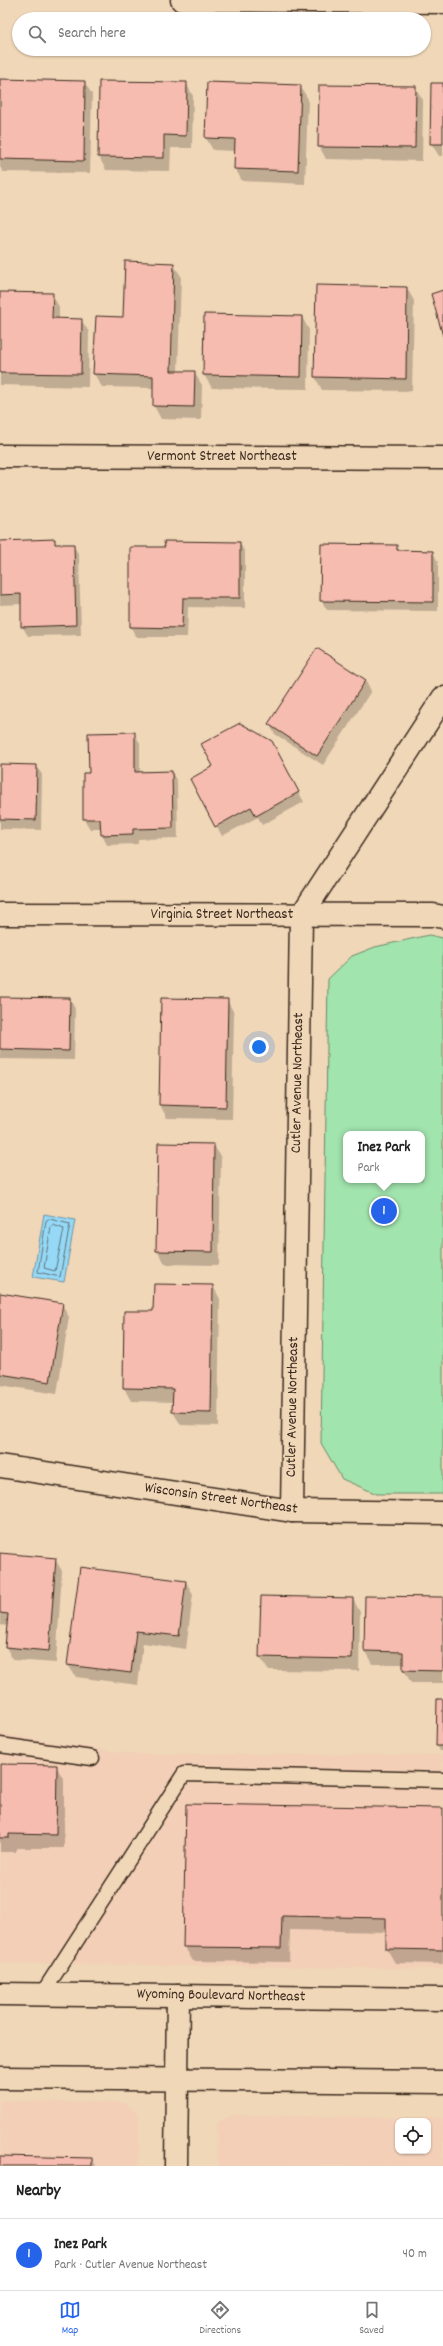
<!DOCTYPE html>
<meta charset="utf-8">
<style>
body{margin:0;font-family:Dekko,sans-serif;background:#f6f6f6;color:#222}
.controls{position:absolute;right:12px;bottom:12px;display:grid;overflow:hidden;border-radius:8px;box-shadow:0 1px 3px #0004}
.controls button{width:36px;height:36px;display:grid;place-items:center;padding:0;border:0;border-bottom:1px solid #e0e0e0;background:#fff;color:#222;font:20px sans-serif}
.you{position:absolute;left:259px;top:1047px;width:14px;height:14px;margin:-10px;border:3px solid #fff;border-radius:50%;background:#1a73e8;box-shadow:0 0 0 6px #1a73e833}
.badge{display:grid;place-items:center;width:26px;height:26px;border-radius:50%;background:#2563eb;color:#fff;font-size:13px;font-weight:700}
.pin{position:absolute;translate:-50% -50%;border:2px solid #fff;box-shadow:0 1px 4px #0006}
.popup{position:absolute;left:343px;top:1131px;width:82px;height:52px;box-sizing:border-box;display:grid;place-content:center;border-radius:8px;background:#fff;filter:drop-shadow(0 1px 3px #0005);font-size:13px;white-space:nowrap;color:#767676}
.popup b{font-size:15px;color:#222}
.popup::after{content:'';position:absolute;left:50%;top:100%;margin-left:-8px;border:8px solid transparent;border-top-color:#fff}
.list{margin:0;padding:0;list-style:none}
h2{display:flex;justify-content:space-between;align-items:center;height:52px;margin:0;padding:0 16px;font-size:17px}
h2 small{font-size:13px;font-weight:400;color:#767676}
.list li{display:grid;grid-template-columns:26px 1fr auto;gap:12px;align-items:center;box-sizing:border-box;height:72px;padding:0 16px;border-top:1px solid #e0e0e0}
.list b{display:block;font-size:15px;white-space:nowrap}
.list p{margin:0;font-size:13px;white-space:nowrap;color:#767676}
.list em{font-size:13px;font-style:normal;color:#767676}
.icon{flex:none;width:22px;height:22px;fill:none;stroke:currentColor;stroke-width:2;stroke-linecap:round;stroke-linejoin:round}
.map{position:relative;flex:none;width:443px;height:2166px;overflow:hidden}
.search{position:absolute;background:#fff;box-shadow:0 1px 3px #0004;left:12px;right:12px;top:12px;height:44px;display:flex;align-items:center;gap:10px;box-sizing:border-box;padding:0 14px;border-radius:22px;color:#767676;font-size:15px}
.sheet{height:124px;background:#fff}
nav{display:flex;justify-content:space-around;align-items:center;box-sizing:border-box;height:56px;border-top:1px solid #e0e0e0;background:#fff;font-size:11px;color:#767676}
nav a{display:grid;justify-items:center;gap:2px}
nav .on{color:#2563eb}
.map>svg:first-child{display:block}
.built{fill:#f2cfb6;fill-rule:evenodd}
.green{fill:#a1e4ae;stroke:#6e8766;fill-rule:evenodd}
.water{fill:#95d9f7;stroke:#7193a0}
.shadow{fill:#0003}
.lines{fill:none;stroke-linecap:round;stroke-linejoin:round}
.shore{stroke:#5f7075;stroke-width:1}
.building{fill:#f6bcb0;stroke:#3b2a1e}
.lane-casing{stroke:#3b2a1e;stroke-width:17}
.street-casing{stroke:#3b2a1e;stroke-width:25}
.secondary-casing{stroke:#3b2a1e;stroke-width:25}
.lane{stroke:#f0d7b8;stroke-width:14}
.street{stroke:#f0d7b8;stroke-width:22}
.secondary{stroke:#f0d7b8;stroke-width:22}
.labels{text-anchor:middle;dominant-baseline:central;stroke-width:3.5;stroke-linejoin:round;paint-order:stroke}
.street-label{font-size:15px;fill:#3b2a1e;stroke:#f0d7b8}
</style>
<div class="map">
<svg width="443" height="2166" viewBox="0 0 443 2166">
<rect width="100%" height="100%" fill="#f0d7b8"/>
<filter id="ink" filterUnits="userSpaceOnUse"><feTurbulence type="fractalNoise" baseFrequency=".025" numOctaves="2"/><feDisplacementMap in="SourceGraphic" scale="8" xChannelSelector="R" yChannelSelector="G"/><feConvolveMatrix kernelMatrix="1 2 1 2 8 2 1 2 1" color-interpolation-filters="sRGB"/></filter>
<g filter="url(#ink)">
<g class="built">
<path d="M0 1734 131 1754 443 1755V1969L0 1963Z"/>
<path d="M0 2101 125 2103 139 2115V2166H0Z"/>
<path d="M232 2115 443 2118V2166H218L217 2123ZM398 2121H428V2151H398Z"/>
</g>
<path class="green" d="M429 935 443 938V1494H377L342 1479 321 1443 328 979 352 956 375 947ZM346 1134H422V1180H346Z"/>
<path class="water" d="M44 1214 75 1220 64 1282 33 1277Z"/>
<g class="shadow">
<path d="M0 80 84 82 92 94 90 173 3 172 0 167Z"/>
<path d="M186 83 193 96 192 148H171L170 171 106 170 99 157Z"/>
<path d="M443 84V156H439L431 143Z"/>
<path d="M300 86 308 99 305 184 242 181 235 168V151L213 150 206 138Z"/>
<path d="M415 87 423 100 422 161 326 159 319 146Z"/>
<path d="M173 264 181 276 178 372H194L202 385 201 420 161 419 154 406V388L102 387 94 374Z"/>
<path d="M407 288 414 301 412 391 322 390 315 377Z"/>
<path d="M0 293 52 294 59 307V319L81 320 89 332 88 387 0 385Z"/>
<path d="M302 317 309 330 308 389 212 388 204 375Z"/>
<path d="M54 541 57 545H73L79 555 81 635 28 636 22 626V604L0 605V542Z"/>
<path d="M240 543 245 553V608L188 607 187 637H136L131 627 166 548Z"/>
<path d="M396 546 400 551 433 552 438 562V611L327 610 321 600Z"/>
<path d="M317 650 366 681 371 691 323 765 275 734 269 724Z"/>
<path d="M134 733 140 743V772H172L177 782 178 838 138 839V844L107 845 102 835V829H90L84 819V774H90Z"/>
<path d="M277 752 304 802 262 825 258 817 222 836 191 779Z"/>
<path d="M0 765H36L42 775 41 830 0 829Z"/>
<path d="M0 998 70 999 75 1009 74 1060 0 1059Z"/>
<path d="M162 999 227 1000 234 1013 232 1119 167 1118 160 1105Z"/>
<path d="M159 1144 214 1145 221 1158 219 1265 165 1264 157 1251Z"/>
<path d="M213 1286 220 1299 218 1426 181 1425 173 1412V1402L131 1401 124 1388 125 1312H154Z"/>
<path d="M0 1294 62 1304 69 1317 57 1394 0 1385Z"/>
<path d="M0 1554 55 1559 62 1571 56 1663 13 1660 6 1647 8 1626 0 1625Z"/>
<path d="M186 1582 193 1594 186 1649 143 1643 138 1685 76 1677 68 1665Z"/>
<path d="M443 1598V1683H411L404 1670V1664H372L365 1651Z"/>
<path d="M353 1599 360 1612 359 1671 268 1670 260 1657Z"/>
<path d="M443 1700V1751H440L437 1745Z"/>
<path d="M0 1765 56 1766 64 1780V1848H16V1852H0Z"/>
<path d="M443 1809V1964L395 1963 387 1949V1932L290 1930 289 1962 193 1961 184 1946Z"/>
<path d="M0 2157 92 2159 96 2166H0Z"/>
</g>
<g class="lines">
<g class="shore">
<path d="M49 1219 70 1224 60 1277 38 1272 46 1221Z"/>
<path d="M53 1225 64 1229 55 1271 44 1268 51 1227Z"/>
</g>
</g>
<g class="building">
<path d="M0 79 85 81 84 161 0 159Z"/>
<path d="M99 81 187 82 186 136 164 135V158L98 157Z"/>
<path d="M207 82 301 85 298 171 234 169 235 139 205 138Z"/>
<path d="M431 83H443V144H430Z"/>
<path d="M319 85 416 86 415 148 318 147Z"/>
<path d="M125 261 174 263 171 371H195L194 407 153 406V376L93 374 96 316 123 317Z"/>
<path d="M316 285 407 287 406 379 314 377Z"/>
<path d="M443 290V336L431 294Z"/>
<path d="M0 292 53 293 52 318 82 319 81 374 0 373Z"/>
<path d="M204 314 302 316 301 377 203 375Z"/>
<path d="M55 539V544H74L76 625 21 627V594L0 595V541Z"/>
<path d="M164 541 240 542V598H183L182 628 130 627V547H165Z"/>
<path d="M321 544 397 545V550L433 551V602L320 601Z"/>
<path d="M317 648 366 680 317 756 268 724Z"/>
<path d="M240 723 272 741 299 792 256 816 251 807 215 827 190 779 213 766 201 744Z"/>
<path d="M135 732V772L172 771 173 828 133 829V834L101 835 100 819H83V773H89L88 733Z"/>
<path d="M0 764 37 765 36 820 0 819Z"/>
<path d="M0 997 70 998 69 1051 0 1049Z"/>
<path d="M161 998 228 999 226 1107 159 1105Z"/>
<path d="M158 1143 214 1144 213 1252 156 1251Z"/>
<path d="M154 1284 213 1285 211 1413 172 1412 173 1389 123 1388 124 1311H153Z"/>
<path d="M0 1293 63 1303 50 1382 0 1374Z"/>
<path d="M0 1553 56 1558 49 1651 5 1647 8 1614 0 1613Z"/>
<path d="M80 1567 186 1581 179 1636 136 1631 131 1673 67 1665Z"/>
<path d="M261 1596 353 1598 352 1659 259 1657Z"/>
<path d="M365 1596 443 1597V1671L403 1670V1652L364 1651Z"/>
<path d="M437 1699H443V1746H436Z"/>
<path d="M0 1764 57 1765 56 1835 9 1834V1838H0Z"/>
<path d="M186 1804 443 1808V1950L386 1949V1918L282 1916 281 1948 183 1947Z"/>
<path d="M0 2156 92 2158V2166H0Z"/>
</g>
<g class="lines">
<defs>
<g id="lane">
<path d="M0 1745 92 1758"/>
<path d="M42 1994 184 1774 443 1780"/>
</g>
<g id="street">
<path d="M182 0 443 2"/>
<path d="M0 456 443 458"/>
<path d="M0 914 433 915 443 917"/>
<path d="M0 1466 292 1511 443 1513"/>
<path d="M292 1511 301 916 443 698"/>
</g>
<g id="secondary">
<path d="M0 1994 443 1999"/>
<path d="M0 2078 443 2082"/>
<path d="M176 2166 178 1996"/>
</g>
</defs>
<use href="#lane" class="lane-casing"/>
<use href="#street" class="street-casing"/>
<use href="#secondary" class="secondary-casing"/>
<use href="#lane" class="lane"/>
<use href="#street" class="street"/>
<use href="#secondary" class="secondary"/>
</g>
</g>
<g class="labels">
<g class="street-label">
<text x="222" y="457">Vermont Street Northeast</text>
<text x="222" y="915">Virginia Street Northeast</text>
<text transform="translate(298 1083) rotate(-89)">Cutler Avenue Northeast</text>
<text transform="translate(293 1407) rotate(-89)">Cutler Avenue Northeast</text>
<text transform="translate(221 1499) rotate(8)">Wisconsin Street Northeast</text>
<text transform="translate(221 1996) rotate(1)">Wyoming Boulevard Northeast</text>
</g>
</g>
</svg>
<div class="controls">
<button><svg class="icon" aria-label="locate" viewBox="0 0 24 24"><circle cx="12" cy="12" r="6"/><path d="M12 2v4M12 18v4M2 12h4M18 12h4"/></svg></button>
</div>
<div class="you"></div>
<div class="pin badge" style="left:384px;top:1211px">1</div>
<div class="popup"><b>Inez Park</b>Park</div>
<div class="search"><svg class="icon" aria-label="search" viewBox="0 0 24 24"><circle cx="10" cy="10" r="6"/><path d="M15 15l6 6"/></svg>Search here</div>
</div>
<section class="sheet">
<h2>Nearby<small></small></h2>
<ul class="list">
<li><span class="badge">1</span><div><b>Inez Park</b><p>Park · Cutler Avenue Northeast</p></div><em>40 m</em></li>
</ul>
</section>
<nav>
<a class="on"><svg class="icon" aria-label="map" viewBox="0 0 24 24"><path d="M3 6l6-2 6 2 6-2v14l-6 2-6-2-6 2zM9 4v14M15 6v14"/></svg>Map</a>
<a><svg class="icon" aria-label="directions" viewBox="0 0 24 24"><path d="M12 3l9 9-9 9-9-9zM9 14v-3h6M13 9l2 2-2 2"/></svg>Directions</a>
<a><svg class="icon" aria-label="saved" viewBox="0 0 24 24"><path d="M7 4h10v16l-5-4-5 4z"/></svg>Saved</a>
</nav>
